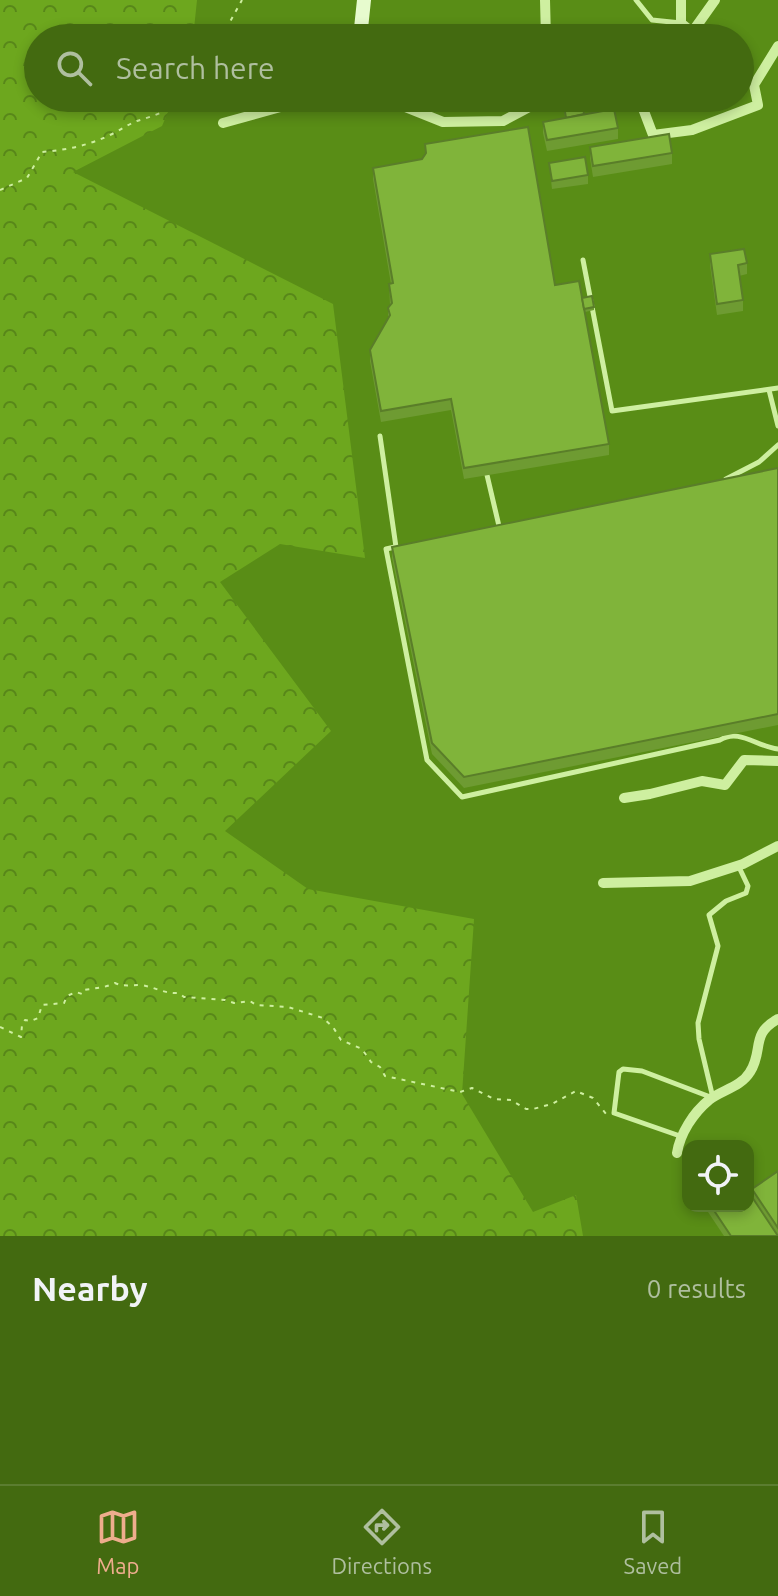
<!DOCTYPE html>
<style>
body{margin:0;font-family:Ubuntu,sans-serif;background:#4a6f19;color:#f1f3f6}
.controls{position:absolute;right:24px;bottom:24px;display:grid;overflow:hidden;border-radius:16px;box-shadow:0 4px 12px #0003}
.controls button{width:72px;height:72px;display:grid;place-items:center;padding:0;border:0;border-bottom:2px solid #5b7d30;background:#436a10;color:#f1f3f6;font:40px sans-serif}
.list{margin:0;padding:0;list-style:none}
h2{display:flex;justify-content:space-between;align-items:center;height:104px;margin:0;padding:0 32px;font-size:34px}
h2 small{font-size:26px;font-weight:400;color:#afbf9f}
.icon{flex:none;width:44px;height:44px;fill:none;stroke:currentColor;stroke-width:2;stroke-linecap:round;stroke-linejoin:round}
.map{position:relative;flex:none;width:778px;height:1236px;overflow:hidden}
.search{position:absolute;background:#436a10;box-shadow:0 4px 12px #0003;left:24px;right:24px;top:24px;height:88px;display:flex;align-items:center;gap:20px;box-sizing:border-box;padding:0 28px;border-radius:44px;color:#afbf9f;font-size:30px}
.sheet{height:248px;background:#436a10}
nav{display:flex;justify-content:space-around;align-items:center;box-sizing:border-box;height:112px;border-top:2px solid #5b7d30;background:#436a10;font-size:22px;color:#afbf9f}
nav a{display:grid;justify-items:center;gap:4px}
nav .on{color:#eead8d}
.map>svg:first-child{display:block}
.forest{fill:url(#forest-crowns)}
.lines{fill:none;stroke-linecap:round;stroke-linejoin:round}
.path{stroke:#ceefa0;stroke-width:2;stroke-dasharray:4 6;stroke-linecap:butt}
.lane{stroke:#ceefa0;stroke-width:5}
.street{stroke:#ceefa0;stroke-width:10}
.secondary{stroke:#e7fbce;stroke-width:14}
.wall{fill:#6e9b32}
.building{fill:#80b43a;stroke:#5a7e29;stroke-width:2}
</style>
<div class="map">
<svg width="778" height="1236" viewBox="0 0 778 1236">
<defs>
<pattern id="forest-crowns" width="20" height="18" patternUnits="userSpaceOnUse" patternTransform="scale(2)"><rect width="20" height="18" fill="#6da71e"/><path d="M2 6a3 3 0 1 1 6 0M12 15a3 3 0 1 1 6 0" fill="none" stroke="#588719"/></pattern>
</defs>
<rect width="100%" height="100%" fill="#598d16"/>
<path class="forest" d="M0 0H197L193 38H38V98H174L162 126 73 172 333 304 365 558 280 544 220 582 331 731 225 831 308 889 474 919 462 1094 533 1212 576 1195 583 1236H0Z"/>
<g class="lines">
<g class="path">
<path d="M221 38 242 0"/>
<path d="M0 190 27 178 42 152C67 150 91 145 114 133 122 129 129 124 137 121 152 116 170 112 180 98"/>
<path d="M0 1027 21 1037 22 1025 25 1020 31 1021 38 1018 42 1005 64 1003 67 996 76 992 82 994 84 990C95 988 105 988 115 983 124 987 131 985 141 985 155 987 164 994 179 993L184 997 225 1000 234 1003 250 1001 256 1005 288 1007 323 1018 333 1027 341 1040 362 1049 371 1062 380 1067 385 1076 460 1092 472 1088 494 1099 511 1100 526 1109H533L552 1104 576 1091 593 1098 607 1115"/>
</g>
<g class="lane">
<path d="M636 0 652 20 681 23"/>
<path d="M583 260 612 411 778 388"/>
<path d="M769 390 778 426"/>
<path d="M380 436 396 547"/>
<path d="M487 475 499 526"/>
<path d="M726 479 759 462 778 445"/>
<path d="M395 547 386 549 427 760 462 797 720 740C739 728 757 747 778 749"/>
<path d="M680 1136 614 1113 619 1072 623 1069 642 1071 713 1098 699 1039 698 1023 718 946 709 915 726 901 746 893 748 886 738 865"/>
</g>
<g class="street">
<path d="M545 0 546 38"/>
<path d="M681 0V23L692 32"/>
<path d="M688 38 715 0"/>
<path d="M383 98 443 122 503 121 546 98"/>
<path d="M639 98 653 135 692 130 758 105 754 85 778 46"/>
<path d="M223 123 313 98"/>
<path d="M624 798 650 794 702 781 725 785 744 760 778 761"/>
<path d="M603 883 690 881 743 864 778 846"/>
<path d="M677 1153C680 1134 693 1113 709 1100 722 1090 741 1087 750 1072 764 1050 750 1034 778 1019"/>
</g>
<path class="secondary" d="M360 38 364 0"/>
</g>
<g class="wall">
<path d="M563 100 584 114 618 128V139L547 151 543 133V122L565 118Z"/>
<path d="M425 144 555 285 582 298 594 307V310L585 312 609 444V455L464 479 451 410 381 422 370 361V350L388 319V308L390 305 389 284H391L373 179V168L422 159 425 155Z"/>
<path d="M590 147 672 153V164L593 177 590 158Z"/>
<path d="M549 163 588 175V184L552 189Z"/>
<path d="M710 254 747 263V274L739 276 743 300V311L717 315 710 265Z"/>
<path d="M778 468V725L464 788 432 754 392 558V547Z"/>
<path d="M778 1171V1236H724L704 1206H748L752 1196V1189Z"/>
</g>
<g class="building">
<path d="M576 98H582L584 114 566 118 563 100Z"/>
<path d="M614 109 618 128 547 140 543 122Z"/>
<path d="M528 127 555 285 579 281 609 444 464 468 451 399 381 411 370 350 390 315 388 308 392 303 389 284 393 283 373 168 422 159 426 153 425 144Z"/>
<path d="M669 134 672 153 593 166 590 147Z"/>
<path d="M585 157 588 175 552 181 549 163Z"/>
<path d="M744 249 747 263 738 265 743 300 717 304 710 254Z"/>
<path d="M592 296 594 307 584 309 582 298Z"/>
<path d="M778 468V714L464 777 432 743 392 547Z"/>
<path d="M778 1171V1228L752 1189Z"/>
<path d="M748 1191 778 1236H731L711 1206H748Z"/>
</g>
</svg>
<div class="controls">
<button><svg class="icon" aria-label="locate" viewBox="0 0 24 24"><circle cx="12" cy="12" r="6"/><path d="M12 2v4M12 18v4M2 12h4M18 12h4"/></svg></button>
</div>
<div class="search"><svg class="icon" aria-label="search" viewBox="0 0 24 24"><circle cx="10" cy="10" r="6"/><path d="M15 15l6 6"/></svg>Search here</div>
</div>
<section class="sheet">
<h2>Nearby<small>0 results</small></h2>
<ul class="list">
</ul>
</section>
<nav>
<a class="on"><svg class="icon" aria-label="map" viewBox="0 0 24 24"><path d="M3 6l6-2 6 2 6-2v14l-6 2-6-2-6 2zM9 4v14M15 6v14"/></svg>Map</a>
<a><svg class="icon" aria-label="directions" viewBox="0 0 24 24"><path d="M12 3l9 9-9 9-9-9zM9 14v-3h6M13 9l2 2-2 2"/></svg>Directions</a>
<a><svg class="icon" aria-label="saved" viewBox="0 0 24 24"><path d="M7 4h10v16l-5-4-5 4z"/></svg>Saved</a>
</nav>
